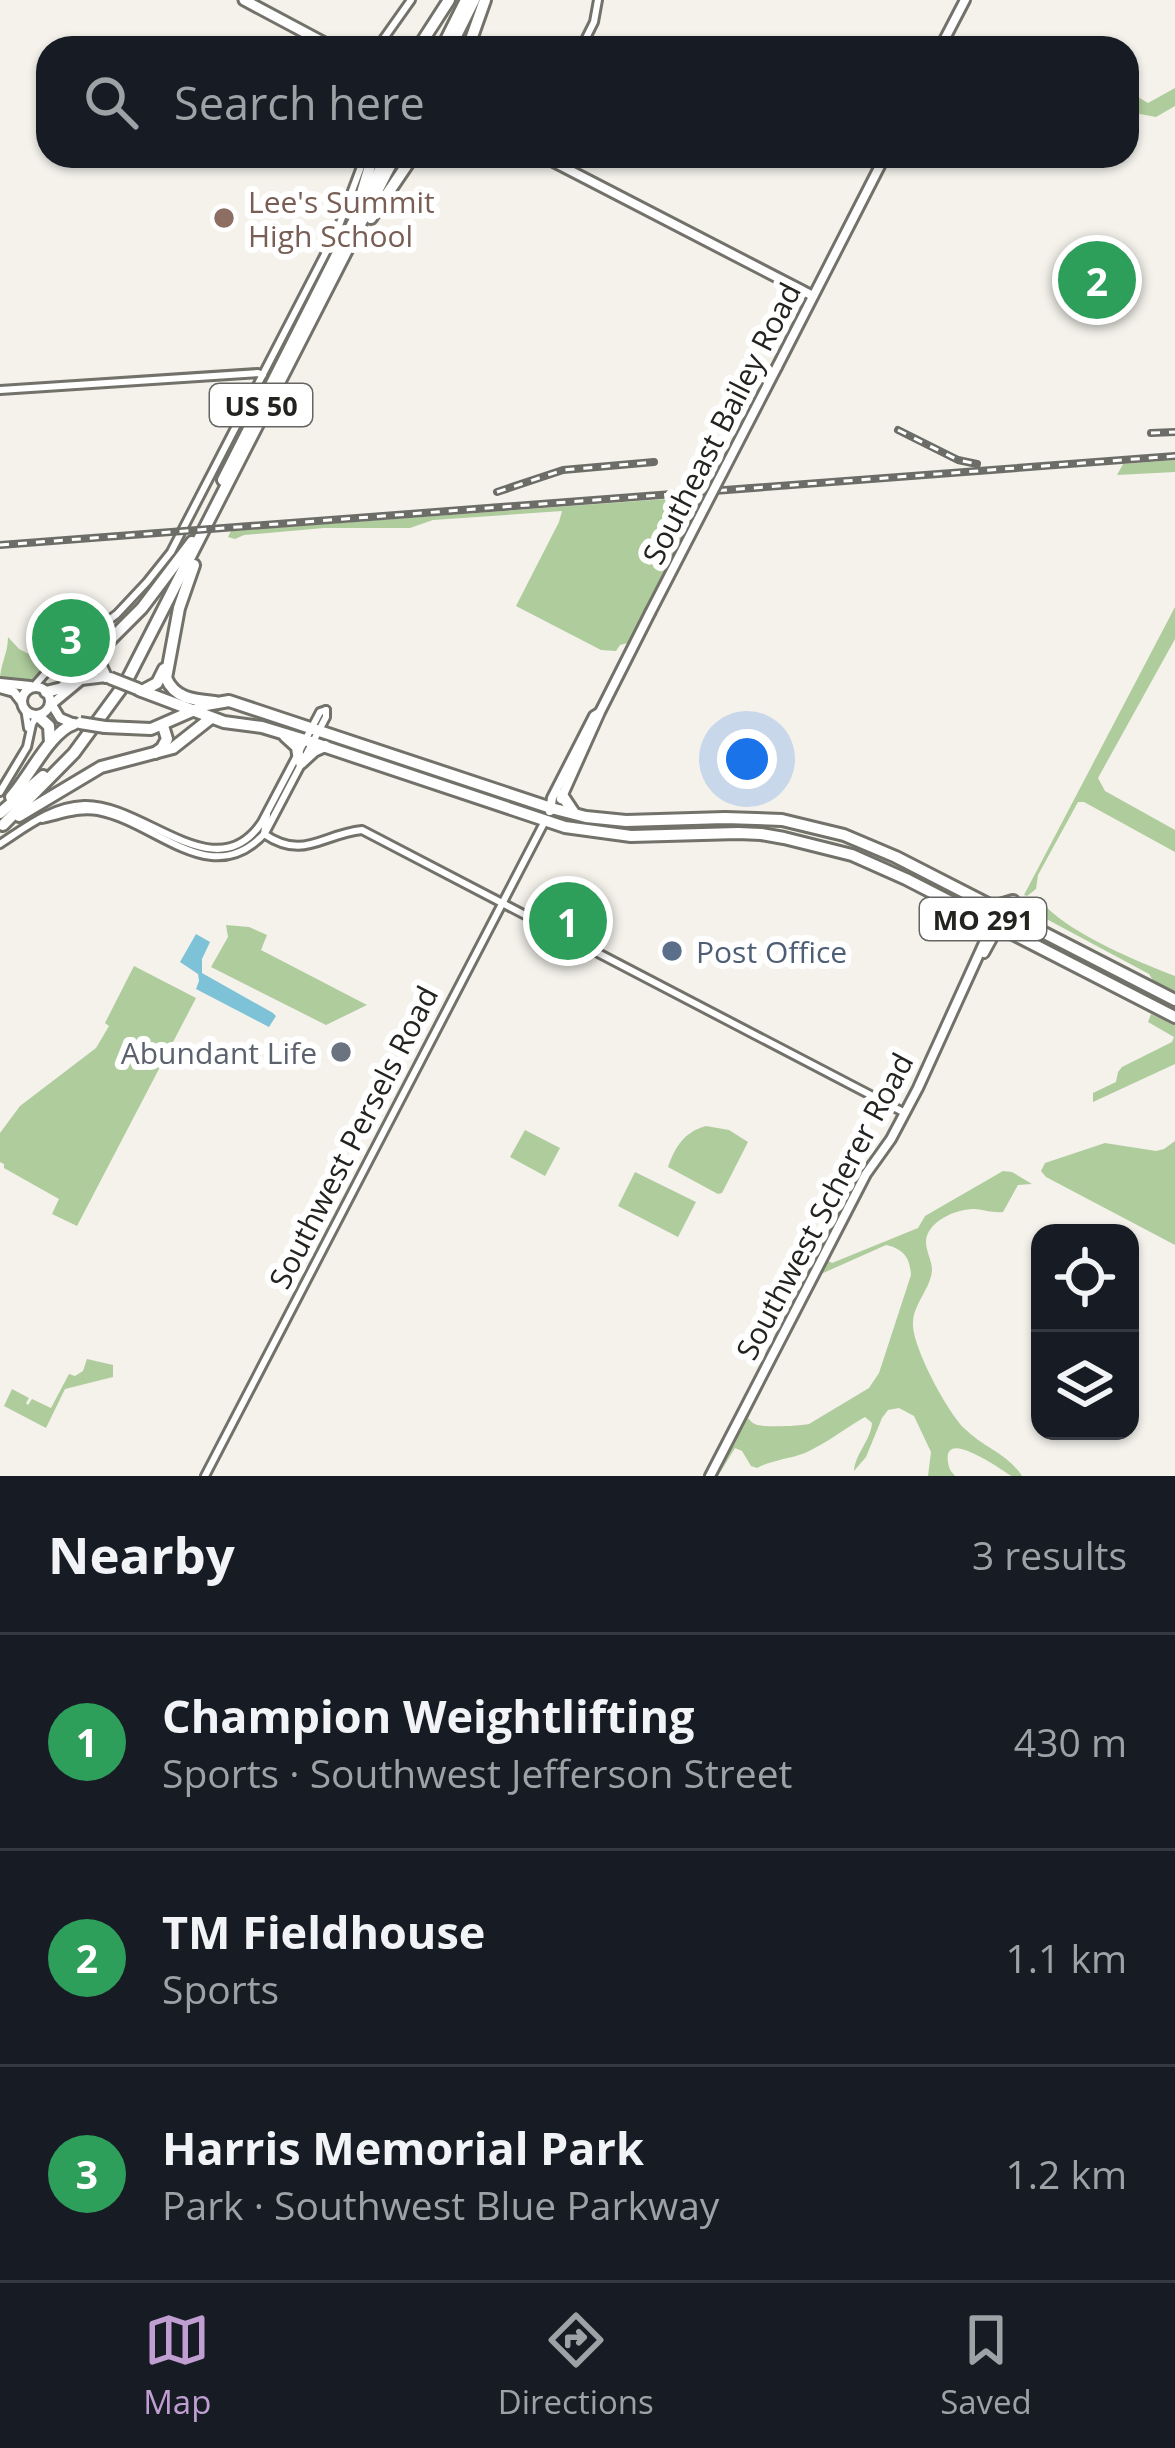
<!DOCTYPE html>
<meta charset="utf-8">
<style>
body{margin:0;font-family:"Open Sans",sans-serif;background:#242831;color:#f1f3f6}
.controls{position:absolute;right:36px;bottom:36px;display:grid;overflow:hidden;border-radius:24px;box-shadow:0 3px 9px #0004}
.controls button{width:108px;height:108px;display:grid;place-items:center;padding:0;border:0;border-bottom:3px solid #363941;background:#171b24;color:#f1f3f6;font:60px sans-serif}
.you{position:absolute;left:747px;top:759px;width:42px;height:42px;margin:-30px;border:9px solid #fff;border-radius:50%;background:#1a73e8;box-shadow:0 0 0 18px #1a73e833}
.badge{display:grid;place-items:center;width:78px;height:78px;border-radius:50%;background:#c09ed2;color:#fff;font-size:39px;font-weight:700}
.pin{position:absolute;translate:-50% -50%;border:6px solid #fff;box-shadow:0 3px 12px #0006}
.list{margin:0;padding:0;list-style:none}
h2{display:flex;justify-content:space-between;align-items:center;height:156px;margin:0;padding:0 48px;font-size:51px}
h2 small{font-size:39px;font-weight:400;color:#9ea1a6}
.list li{display:grid;grid-template-columns:78px 1fr auto;gap:36px;align-items:center;box-sizing:border-box;height:216px;padding:0 48px;border-top:3px solid #363941}
.list b{display:block;font-size:45px;white-space:nowrap}
.list p{margin:0;font-size:39px;white-space:nowrap;color:#9ea1a6}
.list em{font-size:39px;font-style:normal;color:#9ea1a6}
.icon{flex:none;width:66px;height:66px;fill:none;stroke:currentColor;stroke-width:2;stroke-linecap:round;stroke-linejoin:round}
.map{position:relative;flex:none;width:1175px;height:1476px;overflow:hidden}
.search{position:absolute;background:#171b24;box-shadow:0 3px 9px #0004;left:36px;right:36px;top:36px;height:132px;display:flex;align-items:center;gap:30px;box-sizing:border-box;padding:0 42px;border-radius:36px;color:#9ea1a6;font-size:45px}
.sheet{height:804px;background:#171b24}
nav{display:flex;justify-content:space-around;align-items:center;box-sizing:border-box;height:168px;border-top:3px solid #363941;background:#171b24;font-size:33px;color:#9ea1a6}
nav a{display:grid;justify-items:center;gap:6px}
nav .on{color:#c09ed2}
.map>svg:first-child{display:block}
.green{fill:#afcc9d;fill-rule:evenodd}
.water{fill:#7ec2d8}
.lines{fill:none;stroke-linecap:round;stroke-linejoin:round}
.tertiary-casing{stroke:#72716a;stroke-width:12}
.secondary-casing{stroke:#72716a;stroke-width:14}
.primary-casing{stroke:#72716a;stroke-width:15}
.trunk-casing{stroke:#72716a;stroke-width:16}
.motorway-casing{stroke:#72716a;stroke-width:16}
.tertiary{stroke:#fff;stroke-width:6}
.secondary{stroke:#fff;stroke-width:8}
.primary{stroke:#fff;stroke-width:9}
.trunk{stroke:#fff;stroke-width:10}
.motorway{stroke:#fff;stroke-width:10}
.rail-casing{stroke:#6d6d68;stroke-width:8}
.rail{stroke:#fff;stroke-width:3;stroke-dasharray:9;stroke-linecap:butt}
.secondary-bridge-casing{stroke:#72716a;stroke-width:14;stroke-linecap:butt}
.trunk-bridge-casing{stroke:#72716a;stroke-width:16;stroke-linecap:butt}
.secondary-bridge{stroke:#fff;stroke-width:8}
.trunk-bridge{stroke:#fff;stroke-width:10}
.education-dot{fill:#8d6e63;stroke:#fff;stroke-width:4.5}
.service-dot{fill:#5c6f8a;stroke:#fff;stroke-width:4.5}
.worship-dot{fill:#6b7280;stroke:#fff;stroke-width:4.5}
.labels{text-anchor:middle;dominant-baseline:central;stroke-width:12;stroke-linejoin:round;paint-order:stroke}
.shield{fill:#fff;stroke:#656563;stroke-width:3}
.shield-label{font-size:27px;font-weight:bold;fill:#232320}
.education-label{font-size:30px;fill:#785e54;stroke:#fff;text-anchor:start}
.street-label{font-size:30px;fill:#232320;stroke:#fff}
.service-label{font-size:30px;fill:#4e5e75;stroke:#fff;text-anchor:start}
.worship-label{font-size:30px;fill:#5b616d;stroke:#fff;text-anchor:end}
</style>
<div class="map">
<svg width="1175" height="1476" viewBox="0 0 1175 1476">
<rect width="100%" height="100%" fill="#f4f2eb"/>
<g class="green">
<path d="M1175 88V106L1156 117 1140 114 1127 116V99L1138 97 1148 103Z"/>
<path d="M1175 460V472L1117 475 1123 464Z"/>
<path d="M706 496C680 545 653 594 628 643L620 645 616 651 601 650 516 606 559 522 562 511 433 520 410 528H324L244 535 235 539 228 537 231 531Z"/>
<path d="M67 593 95 603 82 618V638L35 682 0 680C0 664 8 654 8 637L19 649 33 656C46 654 58 646 62 633L50 610 58 607Z"/>
<path d="M1175 607V639L1098 778 1105 791 1175 830V852L1084 802H1078L1038 875 1036 889 1027 896 1024 895Z"/>
<path d="M1046 907C1078 937 1134 960 1175 976V993L1154 982 1149 974 1039 915Z"/>
<path d="M226 925 249 927 267 935 261 950 367 1005 326 1025 211 967 228 937Z"/>
<path d="M134 966 196 998 77 1226 52 1214 59 1199 4 1168V1164L0 1162V1133L20 1106 96 1048 109 1026 105 1023Z"/>
<path d="M1151 1014 1175 1025V1064L1093 1102V1093L1116 1082 1118 1072 1122 1067 1172 1042 1174 1037 1148 1022Z"/>
<path d="M706 1126 729 1130 748 1142 722 1193 718 1194 668 1167C675 1147 684 1132 706 1126Z"/>
<path d="M525 1130 560 1148 545 1176 510 1157Z"/>
<path d="M1175 1141V1245L1046 1177 1041 1171 1045 1163 1105 1143 1156 1151 1164 1149Z"/>
<path d="M1003 1171 1012 1172 1032 1184 1018 1185 1003 1212C992 1213 985 1210 975 1209 957 1208 926 1222 926 1242 926 1251 932 1261 932 1270 931 1288 914 1303 913 1322 911 1345 948 1413 965 1429 983 1447 1008 1454 1022 1476 1019 1476 1015 1476 1012 1476 1006 1474 937 1421 949 1467 950 1471 953 1473 955 1476H928L931 1452 914 1416 899 1408 888 1410 882 1418 866 1457 854 1471C855 1454 871 1440 872 1423L865 1417C844 1429 827 1443 805 1453 789 1459 772 1460 757 1468L751 1466 742 1451 735 1448 718 1476H711L825 1259 832 1263 918 1228 925 1216ZM886 1245C904 1249 910 1258 911 1275L879 1373 869 1388 809 1424C800 1426 762 1428 755 1424 752 1423 750 1420 748 1418L821 1274Z"/>
<path d="M635 1172 696 1202 678 1237 618 1206Z"/>
<path d="M87 1359 113 1365V1377L65 1389 46 1428 4 1406 12 1389 29 1398 26 1403 28 1405 32 1399 51 1408 69 1374 75 1376 83 1371Z"/>
</g>
<path class="water" d="M196 934 210 942 202 959V973L273 1013 276 1016 269 1027 196 989 199 981 198 974 180 962Z"/>
<g class="lines">
<defs>
<g id="tertiary">
<path d="M377 48 411 0"/>
<path d="M581 48 594 22 598 0"/>
<path d="M0 390 258 373 263 375"/>
<path d="M34 686 59 658 117 614 147 582 171 552 337 231 365 156"/>
<path d="M25 708 28 728"/>
<path d="M0 792 27 747 32 724 37 716"/>
<path d="M267 815 264 834C304 861 322 834 362 830L905 1113"/>
<path d="M42 819C61 815 77 808 98 811 157 822 211 892 265 833L326 717V710"/>
<path d="M0 844C26 827 52 806 84 805 144 803 216 892 262 822L320 712 326 710"/>
<path d="M205 1476 545 821"/>
</g>
<g id="secondary">
<path d="M940 48 965 0"/>
<path d="M542 156 813 296"/>
<path d="M777 367 885 156"/>
<path d="M0 683 30 686"/>
<circle cx="36" cy="701" r="14"/>
<path d="M0 688 14 692 21 701"/>
<path d="M52 704 81 680 106 677"/>
<path d="M52 705 60 718 72 723"/>
<path d="M561 799 600 712 650 613"/>
<path d="M550 811 552 798 594 716 599 713"/>
<path d="M984 953 1006 913"/>
<path d="M710 1476 866 1174 891 1139 918 1088 984 943 991 932 998 927"/>
</g>
<path id="primary" d="M244 0 334 48"/>
<g id="trunk">
<path d="M139 690 224 722 262 727 305 740 565 827 631 836 738 833 761 834 784 838 852 855 906 879 1175 1017"/>
<path d="M105 727 151 729 206 705 229 701 551 808 586 817 626 821 725 818 782 820 844 835 896 857 1175 1000"/>
<path d="M285 736 297 747 298 754"/>
<path d="M301 763 314 751 325 746"/>
<path d="M562 795 574 813"/>
<path d="M993 907 1013 901 1020 919"/>
</g>
<g id="motorway">
<path d="M418 48 449 0"/>
<path d="M442 48 466 0"/>
<path d="M450 48 474 0"/>
<path d="M468 48 485 0"/>
<path d="M362 193 373 156"/>
<path d="M371 218 413 156"/>
<path d="M223 480 387 156"/>
<path d="M194 565 179 608 166 678C175 699 194 700 215 702"/>
<path d="M103 651 100 664 106 677"/>
<path d="M142 691 157 683 164 669"/>
<path d="M46 692 62 688 142 608 192 542"/>
<path d="M38 716 49 726 50 743"/>
<path d="M155 753 162 748 167 739 163 726"/>
<path d="M11 797C30 776 50 732 74 724"/>
<path d="M0 813 43 776"/>
<path d="M19 816 101 767 173 748 211 718"/>
<path d="M3 825 74 753 126 682 395 156"/>
</g>
</defs>
<use href="#tertiary" class="tertiary-casing"/>
<use href="#secondary" class="secondary-casing"/>
<use href="#primary" class="primary-casing"/>
<use href="#trunk" class="trunk-casing"/>
<use href="#motorway" class="motorway-casing"/>
<use href="#tertiary" class="tertiary"/>
<use href="#secondary" class="secondary"/>
<use href="#primary" class="primary"/>
<use href="#trunk" class="trunk"/>
<use href="#motorway" class="motorway"/>
<defs>
<g id="rail">
<path d="M898 430 958 460 977 464"/>
<path d="M1151 433 1175 432"/>
<path d="M497 492 563 470 654 462"/>
<path d="M0 545 1175 456"/>
</g>
</defs>
<use href="#rail" class="rail-casing"/>
<use href="#rail" class="rail"/>
<defs>
<path id="secondary-bridge" d="M650 613 777 367"/>
<g id="trunk-bridge">
<path d="M110 678 138 689"/>
<path d="M80 723 105 727"/>
</g>
</defs>
<use href="#secondary-bridge" class="secondary-bridge-casing"/>
<use href="#trunk-bridge" class="trunk-bridge-casing"/>
<use href="#secondary-bridge" class="secondary-bridge"/>
<use href="#trunk-bridge" class="trunk-bridge"/>
</g>
<circle class="education-dot" cx="224" cy="218" r="12"/>
<circle class="service-dot" cx="672" cy="951" r="12"/>
<circle class="worship-dot" cx="341" cy="1052" r="12"/>
<g class="labels">
<g class="shield">
<rect x="210" y="384" width="102" height="42" rx="9"/>
<rect x="920" y="898" width="126" height="42" rx="9"/>
</g>
<g class="shield-label">
<text x="261" y="405">US 50</text>
<text x="983" y="919">MO 291</text>
</g>
<g class="education-label">
<text x="248" y="201">Lee's Summit<tspan x="248" dy="34">High School</tspan></text>
</g>
<g class="street-label">
<text transform="translate(721 423) rotate(-63)">Southeast Bailey Road</text>
<text transform="translate(353 1137) rotate(-63)">Southwest Persels Road</text>
<text transform="translate(824 1206) rotate(-62)">Southwest Scherer Road</text>
</g>
<g class="service-label">
<text x="696" y="951">Post Office</text>
</g>
<g class="worship-label">
<text x="317" y="1052">Abundant Life</text>
</g>
</g>
</svg>
<div class="controls">
<button><svg class="icon" aria-label="locate" viewBox="0 0 24 24"><circle cx="12" cy="12" r="6"/><path d="M12 2v4M12 18v4M2 12h4M18 12h4"/></svg></button>
<button><svg class="icon" aria-label="layers" viewBox="0 0 24 24"><path d="M12 4l9 5-9 5-9-5zM3 14l9 5 9-5"/></svg></button>
</div>
<div class="you"></div>
<div class="pin badge" style="left:568px;top:921px;background:#2e9e5b">1</div>
<div class="pin badge" style="left:1097px;top:280px;background:#2e9e5b">2</div>
<div class="pin badge" style="left:71px;top:638px;background:#2e9e5b">3</div>
<div class="search"><svg class="icon" aria-label="search" viewBox="0 0 24 24"><circle cx="10" cy="10" r="6"/><path d="M15 15l6 6"/></svg>Search here</div>
</div>
<section class="sheet">
<h2>Nearby<small>3 results</small></h2>
<ul class="list">
<li><span class="badge" style="background:#2e9e5b">1</span><div><b>Champion Weightlifting</b><p>Sports · Southwest Jefferson Street</p></div><em>430 m</em></li>
<li><span class="badge" style="background:#2e9e5b">2</span><div><b>TM Fieldhouse</b><p>Sports</p></div><em>1.1 km</em></li>
<li><span class="badge" style="background:#2e9e5b">3</span><div><b>Harris Memorial Park</b><p>Park · Southwest Blue Parkway</p></div><em>1.2 km</em></li>
</ul>
</section>
<nav>
<a class="on"><svg class="icon" aria-label="map" viewBox="0 0 24 24"><path d="M3 6l6-2 6 2 6-2v14l-6 2-6-2-6 2zM9 4v14M15 6v14"/></svg>Map</a>
<a><svg class="icon" aria-label="directions" viewBox="0 0 24 24"><path d="M12 3l9 9-9 9-9-9zM9 14v-3h6M13 9l2 2-2 2"/></svg>Directions</a>
<a><svg class="icon" aria-label="saved" viewBox="0 0 24 24"><path d="M7 4h10v16l-5-4-5 4z"/></svg>Saved</a>
</nav>
